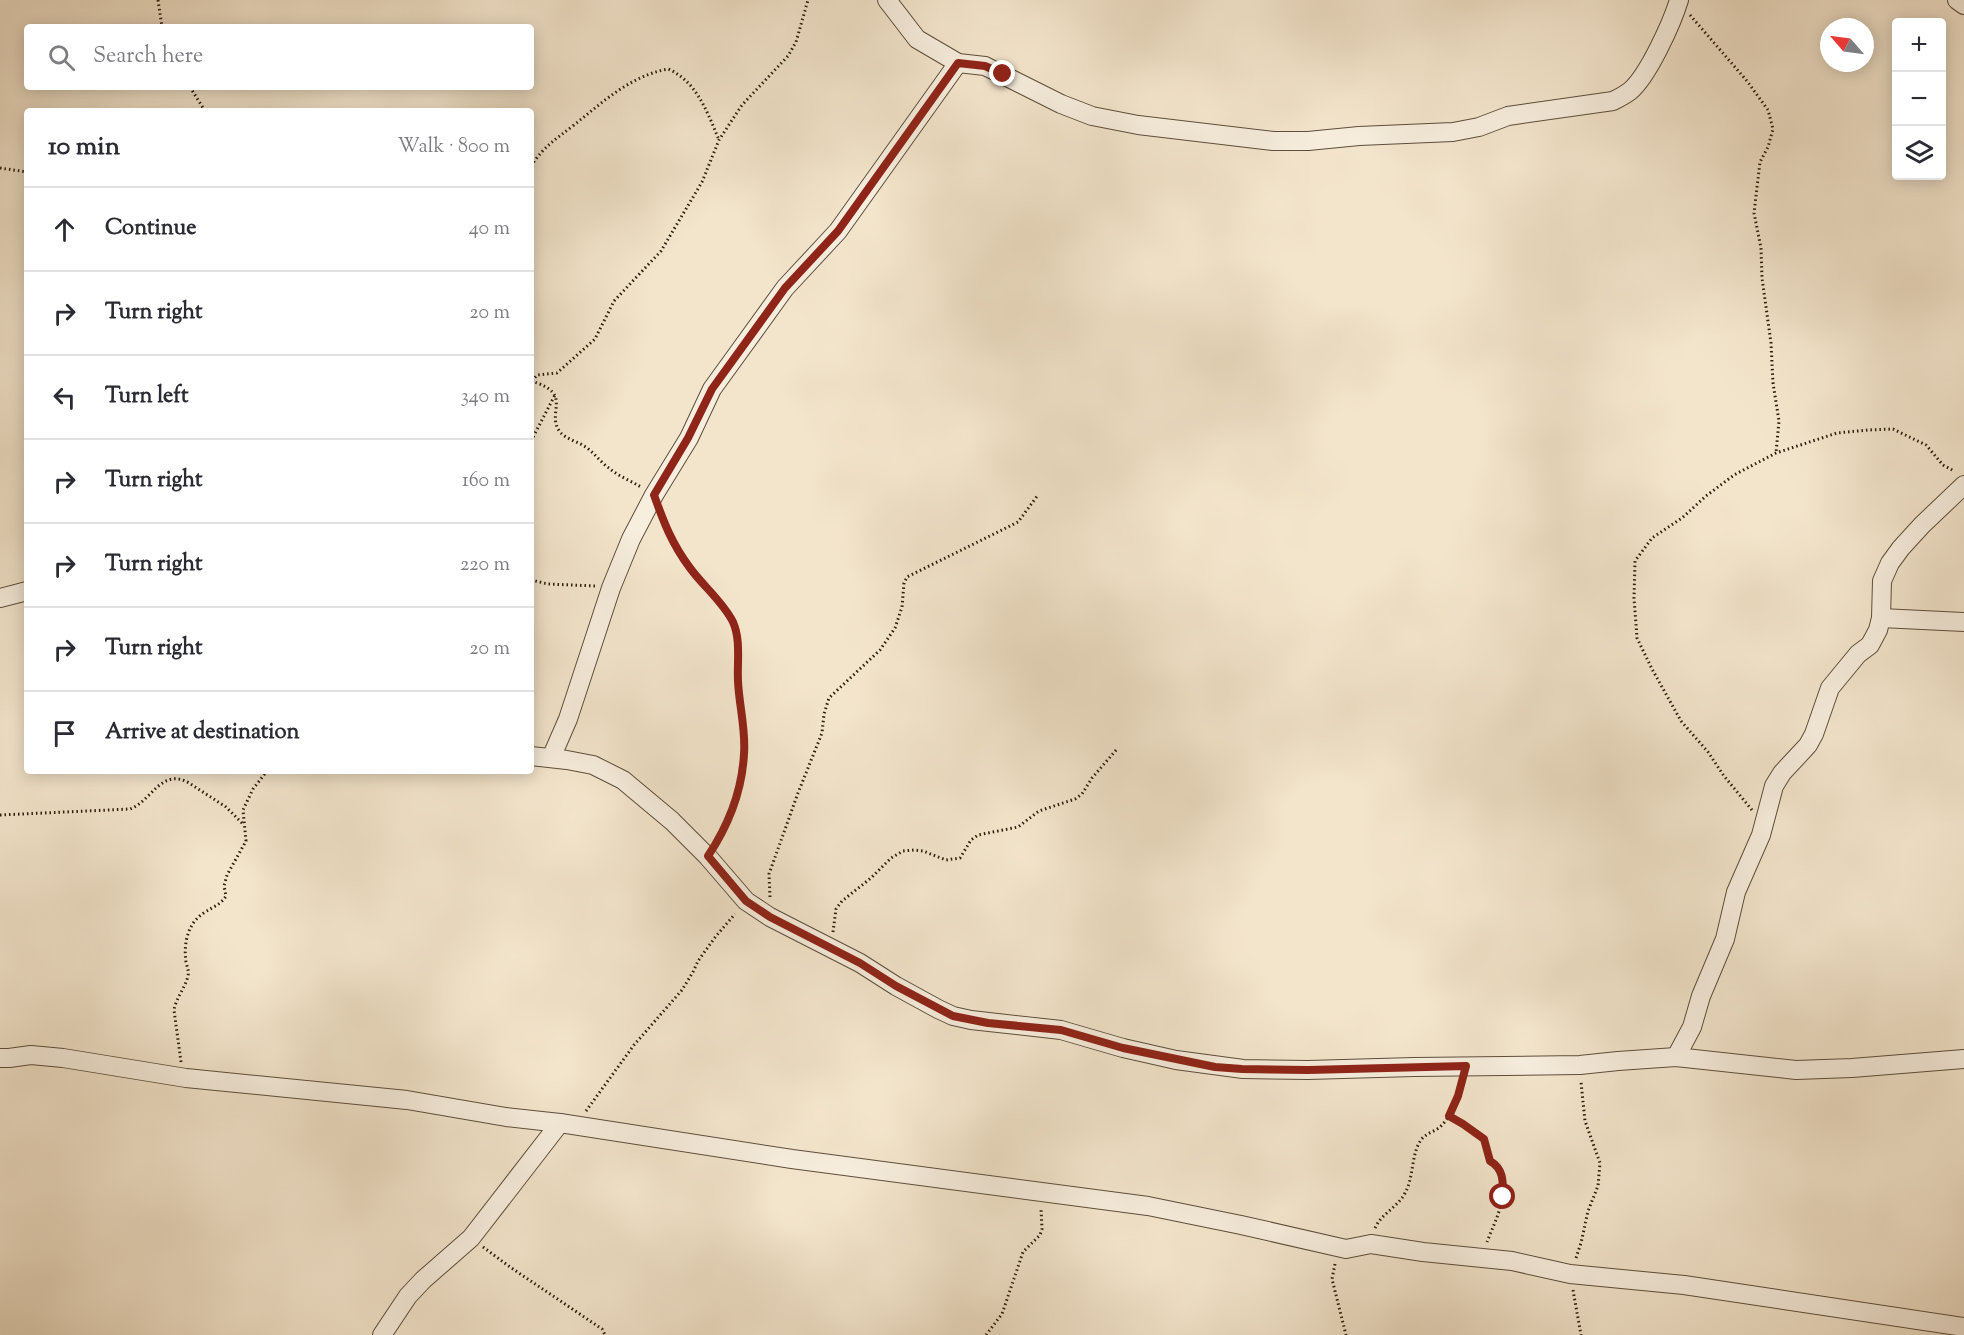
<!DOCTYPE html>
<meta charset="utf-8">
<style>
body{margin:0;font-family:"Sorts Mill Goudy",serif;background:#f7f7f7;color:#2b2b33}
.controls{position:absolute;right:18px;top:18px;display:grid;overflow:hidden;border-radius:6px;box-shadow:0 3px 15px #0003}
.controls button{width:54px;height:54px;display:grid;place-items:center;padding:0;border:0;border-bottom:2px solid #e1e1e2;background:#fff;color:#2b2b33;font:30px sans-serif}
.compass{position:absolute;left:1820px;top:18px;width:54px;height:54px;border-radius:50%;background:#fff;box-shadow:0 3px 15px #0003;rotate:298deg}
.stop{position:absolute;width:18px;height:18px;margin:-14px;border:4px solid #8f2418;border-radius:50%;background:#fff}
.stop.end{background:#8f2418;border-color:#fff;box-shadow:0 2px 6px #0008}
.list{margin:0;padding:0;list-style:none}
h2{display:flex;justify-content:space-between;align-items:center;height:78px;margin:0;padding:0 24px;font-size:26px}
h2 small{font-size:20px;font-weight:400;color:#7c7c81}
.list li{display:grid;grid-template-columns:39px 1fr auto;gap:18px;align-items:center;box-sizing:border-box;height:84px;padding:0 24px;border-top:2px solid #e1e1e2}
.list b{display:block;font-size:22px;white-space:nowrap}
.list em{font-size:20px;font-style:normal;color:#7c7c81}
.icon{flex:none;width:33px;height:33px;fill:none;stroke:currentColor;stroke-width:2;stroke-linecap:round;stroke-linejoin:round}
.map{position:relative;flex:none;width:1964px;height:1335px;overflow:hidden}
.search{position:absolute;background:#fff;box-shadow:0 3px 15px #0003;left:24px;top:24px;width:510px;height:66px;display:flex;align-items:center;gap:15px;box-sizing:border-box;padding:0 21px;border-radius:6px;color:#7c7c81;font-size:22px}
.panel{position:absolute;background:#fff;box-shadow:0 3px 15px #0003;left:24px;top:108px;width:510px;height:666px;border-radius:6px}
.map>svg:first-child{display:block}
.lines{fill:none;stroke-linecap:round;stroke-linejoin:round}
.minor-casing{stroke:#5d4e3b;stroke-width:20}
.path{stroke:#2b1c0b;stroke-width:3;stroke-dasharray:1.5 3;stroke-linecap:butt}
.minor{stroke:#f7eede;stroke-width:18}
.route{stroke:#8f2418;stroke-width:8}
</style>
<div class="map">
<svg width="1964" height="1335" viewBox="0 0 1964 1335">
<rect width="100%" height="100%" fill="#f3e5cc"/>
<filter id="stains"><feTurbulence type="fractalNoise" baseFrequency=".00333" numOctaves="4"/><feColorMatrix values="0 0 0 0 .2 0 0 0 0 .09 0 0 0 0 .02 0 0 0 .5 -.17"/></filter>
<radialGradient id="worn" r=".72"><stop offset=".6" stop-color="#630" stop-opacity="0"/><stop offset="1" stop-color="#630" stop-opacity=".3"/></radialGradient>
<g class="lines">
<defs>
<g id="minor">
<path d="M887 0 917 39 958 63 985 66 1061 104 1092 116 1138 125 1273 141H1308L1359 136 1453 132 1479 127 1508 116 1613 101C1619 98 1625 95 1630 91 1648 76 1672 23 1679 0"/>
<path d="M1957 0 1964 5"/>
<path d="M0 598 27 591"/>
<path d="M1881 618 1964 622"/>
<path d="M531 756 567 760 593 765 623 780 672 821 708 857 746 901 770 917 860 963 896 986 938 1009 953 1016 971 1020 1061 1030 1123 1048 1176 1060 1243 1069 1308 1070 1414 1067 1580 1065 1618 1061 1676 1057 1796 1070 1852 1068 1964 1059"/>
<path d="M551 758 568 719 611 588 631 539 654 495 689 438 712 389 785 288 838 231 958 63"/>
<path d="M1676 1057 1692 1027 1701 996 1725 939 1736 892 1761 835 1774 786 1782 773 1808 745 1814 734 1830 688 1858 654 1870 645 1878 630 1881 618 1882 581 1890 563 1901 548 1922 525 1964 485"/>
<path d="M0 1058H9L31 1055 63 1058 186 1078 407 1100 506 1117 560 1123 792 1159 1148 1206 1241 1225 1346 1249 1371 1244 1423 1252 1512 1261 1570 1274 1684 1285 1964 1327"/>
<path d="M382 1335 408 1296 423 1280 471 1238 560 1123"/>
</g>
</defs>
<use href="#minor" class="minor-casing"/>
<g class="path">
<path d="M158 0 162 27"/>
<path d="M1690 15 1747 81 1768 110 1773 129 1768 147 1760 162 1754 213 1761 248 1762 278 1771 343 1773 383 1779 421 1776 453"/>
<path d="M190 87 205 111"/>
<path d="M531 166C545 145 555 140 574 125 603 102 630 76 668 69 697 81 708 114 719 140"/>
<path d="M0 168 27 172"/>
<path d="M531 381C575 394 545 412 560 432 566 439 576 441 584 446 593 451 600 462 609 468 618 476 631 481 641 487"/>
<path d="M532 381 537 375 557 373 595 339 614 301 661 251 702 182 719 140 742 105 788 56 796 42 808 0"/>
<path d="M531 441 555 395"/>
<path d="M662 515C671 542 685 563 704 585 714 598 728 609 734 625 741 644 737 664 738 684 739 707 744 729 744 752 744 779 732 821 717 843"/>
<path d="M531 580 548 584 595 586"/>
<path d="M1752 810 1724 776 1708 752 1681 721 1652 669 1637 638 1634 598 1635 561 1652 538 1682 518 1706 496 1734 475 1776 453 1837 433 1868 430 1893 429 1926 445 1943 465 1954 471"/>
<path d="M0 815 130 809C152 801 161 767 189 783L226 807 244 825"/>
<path d="M770 897 769 874 798 793 822 733 824 714 829 698 880 650 895 628 902 607 904 583 907 577 1018 522 1038 495"/>
<path d="M833 932 836 909 842 901 871 878 891 858 903 851 914 850 923 851 946 860 960 858 971 840 978 835 1018 827 1039 811 1075 799 1082 794 1092 778 1117 749"/>
<path d="M181 1062 174 1010C176 998 185 988 188 976 189 970 187 967 186 962 184 948 186 933 194 922 205 908 219 908 226 896L224 886 227 875 246 841 243 810 253 789 267 771"/>
<path d="M586 1111 634 1045 682 990 693 972 698 961 716 936 735 914"/>
<path d="M1449 1116C1460 1122 1477 1129 1484 1139 1488 1145 1485 1151 1488 1157 1491 1163 1498 1164 1501 1170 1503 1175 1502 1180 1502 1184 1505 1205 1494 1223 1487 1242"/>
<path d="M1375 1228C1382 1213 1398 1207 1405 1193 1414 1177 1411 1154 1421 1140 1426 1133 1434 1132 1440 1127 1453 1115 1458 1097 1462 1082"/>
<path d="M483 1247 510 1267 602 1329 605 1335"/>
<path d="M1576 1258 1581 1243 1588 1211 1598 1186 1600 1163 1585 1121 1581 1082"/>
<path d="M1335 1264 1332 1279 1346 1335"/>
<path d="M1573 1290 1581 1335"/>
<path d="M986 1335 1002 1314 1023 1252 1040 1235 1042 1229 1041 1209"/>
</g>
<use href="#minor" class="minor"/>
</g>
<g class="lines">
<path class="route" d="M1003 74 985 66 958 63 838 231 785 288 712 389 688 438 654 495C664 523 672 544 690 568 704 587 723 602 733 622 741 640 737 662 738 681 739 705 746 730 744 754 742 791 728 826 708 856L746 901 770 917 860 963 896 986 953 1016 988 1023 1061 1030 1123 1048 1215 1067 1242 1069 1308 1070 1466 1066 1458 1096 1449 1116 1463 1124 1484 1139 1490 1161C1504 1169 1503 1182 1503 1197"/>
</g>
<rect width="100%" height="100%" filter="url(#stains)"/>
<rect width="100%" height="100%" fill="url(#worn)"/>
</svg>
<div class="controls">
<button>+</button>
<button>−</button>
<button><svg class="icon" aria-label="layers" viewBox="0 0 24 24"><path d="M12 4l9 5-9 5-9-5zM3 14l9 5 9-5"/></svg></button>
</div>
<svg class="compass" viewBox="-18 -18 36 36"><path d="M0-13l5 13h-10z" fill="#e53935"/><path d="M0 13l5-13h-10z" fill="#7c7c81"/></svg>
<div class="stop" style="left:1503px;top:1197px"></div>
<div class="stop end" style="left:1003px;top:74px"></div>
<div class="search"><svg class="icon" aria-label="search" viewBox="0 0 24 24"><circle cx="10" cy="10" r="6"/><path d="M15 15l6 6"/></svg>Search here</div>
<section class="panel">
<h2>10 min<small>Walk · 800 m</small></h2>
<ul class="list">
<li><svg class="icon" aria-label="ahead" viewBox="0 0 24 24"><path d="M12 20V5M6 11l6-6 6 6"/></svg><div><b>Continue</b></div><em>40 m</em></li>
<li><svg class="icon" aria-label="right" viewBox="0 0 24 24"><path d="M7 20v-9h11M14 6l5 5-5 5"/></svg><div><b>Turn right</b></div><em>20 m</em></li>
<li><svg class="icon" aria-label="left" viewBox="0 0 24 24"><path d="M17 20v-9H6M10 6l-5 5 5 5"/></svg><div><b>Turn left</b></div><em>340 m</em></li>
<li><svg class="icon" aria-label="right" viewBox="0 0 24 24"><path d="M7 20v-9h11M14 6l5 5-5 5"/></svg><div><b>Turn right</b></div><em>160 m</em></li>
<li><svg class="icon" aria-label="right" viewBox="0 0 24 24"><path d="M7 20v-9h11M14 6l5 5-5 5"/></svg><div><b>Turn right</b></div><em>220 m</em></li>
<li><svg class="icon" aria-label="right" viewBox="0 0 24 24"><path d="M7 20v-9h11M14 6l5 5-5 5"/></svg><div><b>Turn right</b></div><em>20 m</em></li>
<li><svg class="icon" aria-label="arrive" viewBox="0 0 24 24"><path d="M6 21V4h12l-3 4 3 4H6"/></svg><div><b>Arrive at destination</b></div></li>
</ul>
</section>
</div>
